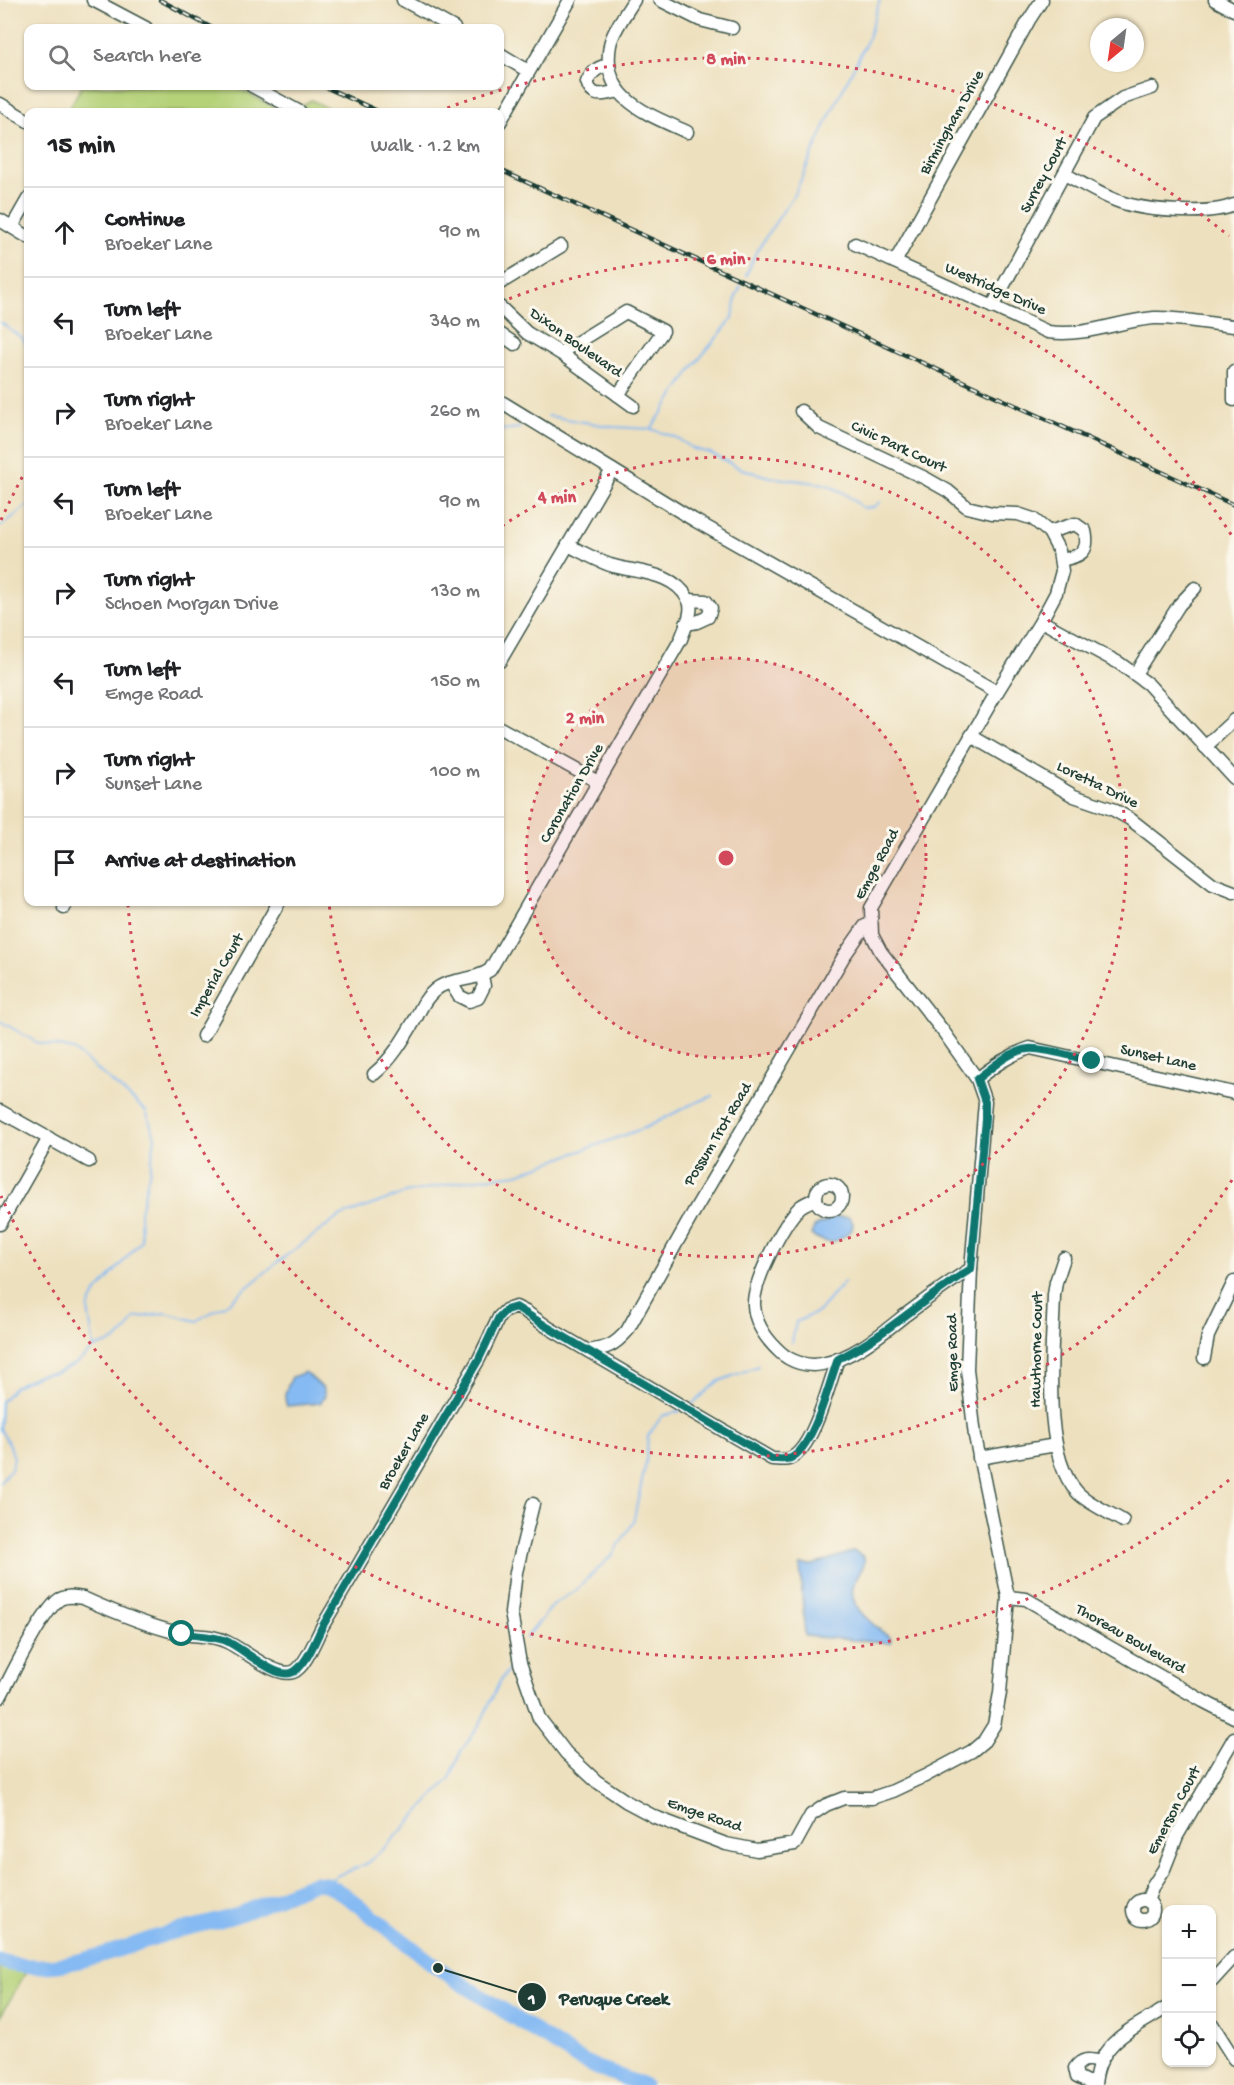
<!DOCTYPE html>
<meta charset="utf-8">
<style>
body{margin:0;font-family:"Gochi Hand",sans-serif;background:#f6f6f6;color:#202124}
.controls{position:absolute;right:18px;bottom:18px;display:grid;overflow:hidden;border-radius:12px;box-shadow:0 2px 4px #0004}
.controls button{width:54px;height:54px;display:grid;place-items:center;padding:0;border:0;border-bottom:2px solid #e0e0e0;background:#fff;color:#202124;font:30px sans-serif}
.compass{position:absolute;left:1090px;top:18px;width:54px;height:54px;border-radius:50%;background:#fff;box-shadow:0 2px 4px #0004;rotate:209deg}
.stop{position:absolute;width:18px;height:18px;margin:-14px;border:4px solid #0f766e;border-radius:50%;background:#fff}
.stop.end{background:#0f766e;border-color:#fff;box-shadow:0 2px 6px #0008}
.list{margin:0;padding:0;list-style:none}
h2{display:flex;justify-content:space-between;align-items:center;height:78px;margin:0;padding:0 24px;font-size:26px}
h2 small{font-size:20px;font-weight:400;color:#757577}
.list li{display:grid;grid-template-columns:39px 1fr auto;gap:18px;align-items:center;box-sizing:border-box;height:90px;padding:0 24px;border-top:2px solid #e0e0e0}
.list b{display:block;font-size:22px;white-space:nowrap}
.list p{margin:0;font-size:20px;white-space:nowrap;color:#757577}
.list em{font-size:20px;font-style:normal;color:#757577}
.icon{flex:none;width:33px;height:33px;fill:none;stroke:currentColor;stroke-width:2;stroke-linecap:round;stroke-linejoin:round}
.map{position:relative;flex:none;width:1234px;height:2085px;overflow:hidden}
.search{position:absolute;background:#fff;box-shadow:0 2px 4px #0004;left:24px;top:24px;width:480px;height:66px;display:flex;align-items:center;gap:15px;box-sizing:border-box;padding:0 21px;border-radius:12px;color:#757577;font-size:22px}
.panel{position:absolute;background:#fff;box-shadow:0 2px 4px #0004;left:24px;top:108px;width:480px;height:798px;border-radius:12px}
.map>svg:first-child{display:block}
.green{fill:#b5d279;stroke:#6a8856;stroke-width:1.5}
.water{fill:#85baf3;stroke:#527c94;stroke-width:1.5}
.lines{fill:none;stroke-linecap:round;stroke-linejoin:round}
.stream{stroke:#85baf3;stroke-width:2}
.river{stroke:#85baf3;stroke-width:15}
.minor-casing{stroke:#3e5549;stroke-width:15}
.minor{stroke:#fff;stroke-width:12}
.rail-casing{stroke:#1f3d34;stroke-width:4.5}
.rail{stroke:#fbf7ec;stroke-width:2;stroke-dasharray:7;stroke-linecap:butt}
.route{stroke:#0f766e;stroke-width:8}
.ring{fill:none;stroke:#d1495b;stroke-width:3;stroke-dasharray:3 6}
.labels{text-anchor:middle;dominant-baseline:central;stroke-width:6;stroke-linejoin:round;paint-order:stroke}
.street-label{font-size:16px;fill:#1f3d34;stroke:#fbf7ec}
.centre{fill:#d1495b;stroke:#fbf7ec;stroke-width:3}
.ring-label{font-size:18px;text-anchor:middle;font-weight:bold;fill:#d1495b;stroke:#fbf7ec;stroke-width:6;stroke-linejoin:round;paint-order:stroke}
.leader{fill:none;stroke:#1f3d34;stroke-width:2}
.callout-dot{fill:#1f3d34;stroke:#fbf7ec;stroke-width:2}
.mark-label{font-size:18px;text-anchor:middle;font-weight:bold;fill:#fff}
.callout-label{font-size:18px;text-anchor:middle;font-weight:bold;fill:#1f3d34;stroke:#fbf7ec;stroke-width:6;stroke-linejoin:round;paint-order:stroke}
</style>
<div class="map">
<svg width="1234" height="2085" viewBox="0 0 1234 2085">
<rect width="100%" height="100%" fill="#fbf7ec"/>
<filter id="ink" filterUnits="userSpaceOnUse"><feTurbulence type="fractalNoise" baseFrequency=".0167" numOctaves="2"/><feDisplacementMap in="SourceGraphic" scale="12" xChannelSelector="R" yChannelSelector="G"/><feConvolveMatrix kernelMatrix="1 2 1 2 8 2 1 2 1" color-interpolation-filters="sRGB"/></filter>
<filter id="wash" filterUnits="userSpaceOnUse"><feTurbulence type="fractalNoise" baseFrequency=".008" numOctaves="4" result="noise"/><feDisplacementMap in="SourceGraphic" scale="24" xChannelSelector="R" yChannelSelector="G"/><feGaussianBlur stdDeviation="1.35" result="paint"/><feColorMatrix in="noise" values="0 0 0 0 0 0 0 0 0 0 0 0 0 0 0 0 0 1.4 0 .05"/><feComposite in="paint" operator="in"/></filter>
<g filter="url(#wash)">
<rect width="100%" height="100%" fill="#ede0be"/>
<g class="green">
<path d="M82 86H234L283 112H67Z"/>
<path d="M311 100 336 112H291Z"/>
<path d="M0 1962 30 1965 0 2017Z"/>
</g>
<g class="water">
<path d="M835 1217H849L853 1223 852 1230C834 1244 831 1246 811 1235L814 1227Z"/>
<path d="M305 1372 323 1388 325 1396 320 1403 287 1406C282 1394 287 1388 292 1377Z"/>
<path d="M854 1551 864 1557C866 1568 858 1573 854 1583 845 1607 875 1625 891 1639L890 1643 805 1636 800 1565H813Z"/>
</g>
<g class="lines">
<g class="stream">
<path d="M746 276 756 252 795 193 829 117 867 41 880 0"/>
<path d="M0 322 23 339 28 348"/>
<path d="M548 416 614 427 651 429 675 437 694 449 710 453 739 468 769 477 825 484 844 493 863 508 874 507 880 502"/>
<path d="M651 429 695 364 733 318 736 296 741 286"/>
<path d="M500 430 520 428"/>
<path d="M0 527 28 505"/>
<path d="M0 1021 38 1043 74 1050 146 1111 155 1137 150 1170 140 1212 141 1241 95 1294 88 1309 94 1348"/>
<path d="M792 1342 796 1322 818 1312 844 1282"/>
<path d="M691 1405 717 1382 758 1366"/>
<path d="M0 1482 11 1469 14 1458 10 1446 0 1429 1 1402 14 1387 38 1375 58 1372 77 1363 94 1348 114 1341 127 1330 135 1318 166 1313 196 1321 228 1303 279 1261 339 1217 405 1193 470 1180 517 1174 647 1127 690 1105 713 1096"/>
<path d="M526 1638 554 1604 576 1590 613 1554 633 1523 646 1462 648 1436 662 1416 680 1411"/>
<path d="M326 1884 336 1876 366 1864 390 1843 450 1778 461 1751 480 1724 500 1681 508 1670"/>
</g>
<path class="river" d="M0 1961C54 1978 114 1950 166 1934 189 1927 214 1923 237 1915 263 1905 288 1893 314 1883L326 1884 345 1895 438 1968 573 2056 597 2068 643 2085"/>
</g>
</g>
<g filter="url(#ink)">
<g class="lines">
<defs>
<g id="minor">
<path d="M93 0 146 28"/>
<path d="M403 0 454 28"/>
<path d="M634 0C627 12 612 32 610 45 600 99 648 114 687 132"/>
<path d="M660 0 700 20 732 28"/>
<path d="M1215 0 1234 10"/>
<path d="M500 54 528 71"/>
<path d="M609 65C598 67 592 71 587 82 592 100 604 94 619 91"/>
<path d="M252 86 300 112"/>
<path d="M0 104 28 121"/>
<path d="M500 122 570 0"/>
<path d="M1065 174C1081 183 1097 193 1115 200 1141 211 1208 216 1234 205"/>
<path d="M0 220 28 237"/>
<path d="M12 227 28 199"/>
<path d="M855 244 1048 332C1087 337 1117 321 1154 318 1176 317 1211 324 1234 326"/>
<path d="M895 262 1029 20 1042 0"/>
<path d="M500 283 561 246"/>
<path d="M500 307 527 333 560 353 633 406"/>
<path d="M992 307 1094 118 1123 98 1152 88"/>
<path d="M500 334 515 344"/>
<path d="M560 353 626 312 663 331 618 395"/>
<path d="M1234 371V400"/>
<path d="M500 401 694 520 997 692"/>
<path d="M1049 532 1075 524 1085 531C1090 553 1080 556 1061 560"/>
<path d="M1041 621 1119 663 1148 684 1234 778"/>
<path d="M686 624 697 622 708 617 711 608 706 601 689 600"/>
<path d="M500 661 612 470"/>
<path d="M1135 674 1179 605 1195 588"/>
<path d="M500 728 598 782"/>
<path d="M971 736 1074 796 1112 809 1130 819 1213 884 1234 892"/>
<path d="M1205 747 1234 720"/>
<path d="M64 908 67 902"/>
<path d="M451 983 459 996 469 1001 478 998 484 986 482 976"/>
<path d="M203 1036 279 902"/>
<path d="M374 1074C393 1058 403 1040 416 1018 421 1008 425 998 434 991 449 977 471 983 490 970L681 639C685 627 695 610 688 599 673 571 636 573 610 565 596 560 582 552 568 545"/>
<path d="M977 1079C994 1066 1009 1055 1030 1048L1234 1093"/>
<path d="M0 1111 89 1161"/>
<circle cx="829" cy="1197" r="13"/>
<path d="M816 1199C811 1201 805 1203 800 1207 783 1224 753 1281 754 1305 755 1324 766 1339 780 1352 791 1362 807 1367 822 1364 853 1358 880 1335 904 1316 926 1300 947 1283 971 1269"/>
<path d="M0 1224 49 1138"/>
<path d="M1064 1258 1056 1282 1054 1295C1053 1347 1040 1452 1077 1492 1087 1503 1110 1513 1123 1521"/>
<path d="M588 1351C607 1348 614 1346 627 1331L696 1208 844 956 865 926 871 924"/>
<path d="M1204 1358 1208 1336 1234 1282"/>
<path d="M979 1458 1056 1445"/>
<path d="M533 1504 516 1572 511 1613 520 1663 539 1718 566 1753 596 1781 627 1802 655 1817 726 1844 757 1850 795 1844 811 1815 826 1805 844 1798H872L893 1791 925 1776 972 1751 984 1741 994 1725 1000 1693 1008 1597 975 1436 967 1369 971 1269 985 1102 977 1079 943 1031 881 952 872 935 871 908 997 692 1041 621 1056 593 1062 571 1059 551 1049 532 1033 519 1018 514 992 513 967 507 948 491 925 478 819 428 801 411"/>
<path d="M1008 1597 1026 1599 1203 1701 1234 1717"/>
<path d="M0 1697C11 1677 43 1609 60 1599 68 1595 75 1597 83 1598 114 1612 145 1625 178 1633 194 1637 212 1634 227 1642 243 1649 276 1678 293 1672 305 1668 316 1638 322 1627L479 1359 499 1317 506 1310 516 1307 526 1312 549 1328 772 1459C778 1459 786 1461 791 1458 814 1447 829 1383 838 1359"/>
<circle cx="1143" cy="1910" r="10"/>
<path d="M1147 1901 1153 1886 1164 1869 1177 1836 1234 1738"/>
<path d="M1212 1981 1234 1957"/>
<path d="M1212 2024 1234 2059"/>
<path d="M1095 2082H1087L1077 2077 1075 2068C1082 2058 1089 2059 1100 2062"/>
<path d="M1095 2085C1098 2041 1133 2029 1166 2008"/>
</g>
</defs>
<use href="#minor" class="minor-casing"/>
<use href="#minor" class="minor"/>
<defs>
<g id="rail">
<path d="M160 0 212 28"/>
<path d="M323 86 380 112"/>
<path d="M500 170 1234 505"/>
</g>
</defs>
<use href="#rail" class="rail-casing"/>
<use href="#rail" class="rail"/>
</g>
</g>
<g class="lines" filter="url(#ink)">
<path class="route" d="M182 1634C196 1635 210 1636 224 1640 241 1646 273 1678 291 1673 305 1669 316 1639 322 1627L479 1359 499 1317 506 1310 516 1307 549 1328 772 1459C778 1459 786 1460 791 1458 814 1447 829 1383 838 1359 887 1335 925 1297 971 1269L985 1119V1102L977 1079C992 1068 1009 1051 1028 1049 1042 1047 1077 1058 1092 1061"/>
</g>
<circle cx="726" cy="858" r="200" fill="#d1495b" fill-opacity=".12"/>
<g class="ring">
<circle cx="726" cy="858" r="200"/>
<path d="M502 526A400 400 0 1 1 329 903"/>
<path d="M1232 1180A600 600 0 0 1 128 905M501 302A600 600 0 0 1 1232 536"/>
<path d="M1229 1480A800 800 0 0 1 1 1196M1 520A800 800 0 0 1 26 470M439 111A800 800 0 0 1 1229 236"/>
</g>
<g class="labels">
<g class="street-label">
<text transform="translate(953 123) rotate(-61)">Birmingham Drive</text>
<text transform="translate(1045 176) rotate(-62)">Surrey Court</text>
<text transform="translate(995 290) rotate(24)">Westridge Drive</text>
<text transform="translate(575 344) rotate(35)">Dixon Boulevard</text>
<text transform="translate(898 448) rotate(25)">Civic Park Court</text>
<text transform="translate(1097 786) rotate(26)">Loretta Drive</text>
<text transform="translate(573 794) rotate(-60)">Coronation Drive</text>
<text transform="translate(878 865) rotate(-62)">Emge Road</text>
<text transform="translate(218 976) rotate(-60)">Imperial Court</text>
<text transform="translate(1158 1059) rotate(13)">Sunset Lane</text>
<text transform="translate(719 1135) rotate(-59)">Possum Trot Road</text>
<text transform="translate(1038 1350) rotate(-89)">Hawthorne Court</text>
<text transform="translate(954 1353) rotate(-91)">Emge Road</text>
<text transform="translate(405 1452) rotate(-60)">Broeker Lane</text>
<text transform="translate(1130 1640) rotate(30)">Thoreau Boulevard</text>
<text transform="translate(1175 1811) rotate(-62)">Emerson Court</text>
<text transform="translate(704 1816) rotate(19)">Emge Road</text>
</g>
</g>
<circle cx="726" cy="858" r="9" class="centre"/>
<g class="ring-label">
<text x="726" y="64">8 min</text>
<text x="726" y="264">6 min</text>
<text x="557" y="502">4 min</text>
<text x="585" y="723">2 min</text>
</g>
<path class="leader" d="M438 1968L532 1997"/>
<g class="callout-dot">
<circle cx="438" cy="1968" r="6"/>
<circle cx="532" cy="1997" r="15"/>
</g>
<g class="mark-label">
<text x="532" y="2004">1</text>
</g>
<g class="callout-label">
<text x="614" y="2004">Peruque Creek</text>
</g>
</svg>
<div class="controls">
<button>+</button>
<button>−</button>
<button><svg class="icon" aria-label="locate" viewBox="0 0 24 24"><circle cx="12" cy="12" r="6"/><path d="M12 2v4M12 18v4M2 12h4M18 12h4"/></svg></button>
</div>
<svg class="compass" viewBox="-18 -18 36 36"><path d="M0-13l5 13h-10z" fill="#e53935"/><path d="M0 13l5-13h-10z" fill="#757577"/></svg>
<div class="stop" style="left:182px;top:1634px"></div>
<div class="stop end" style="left:1092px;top:1061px"></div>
<div class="search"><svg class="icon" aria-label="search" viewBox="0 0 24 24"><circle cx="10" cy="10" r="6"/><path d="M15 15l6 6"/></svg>Search here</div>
<section class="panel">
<h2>15 min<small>Walk · 1.2 km</small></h2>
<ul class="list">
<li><svg class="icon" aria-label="ahead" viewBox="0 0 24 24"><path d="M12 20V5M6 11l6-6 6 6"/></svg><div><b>Continue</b><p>Broeker Lane</p></div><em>90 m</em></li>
<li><svg class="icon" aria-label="left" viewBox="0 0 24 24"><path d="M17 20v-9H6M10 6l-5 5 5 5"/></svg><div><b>Turn left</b><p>Broeker Lane</p></div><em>340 m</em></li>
<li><svg class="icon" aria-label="right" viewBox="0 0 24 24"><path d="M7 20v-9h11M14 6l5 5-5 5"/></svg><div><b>Turn right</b><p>Broeker Lane</p></div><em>260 m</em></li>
<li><svg class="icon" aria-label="left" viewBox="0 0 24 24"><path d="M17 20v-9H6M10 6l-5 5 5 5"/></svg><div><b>Turn left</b><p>Broeker Lane</p></div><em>90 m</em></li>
<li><svg class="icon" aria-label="right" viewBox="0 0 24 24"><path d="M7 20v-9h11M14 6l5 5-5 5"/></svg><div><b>Turn right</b><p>Schoen Morgan Drive</p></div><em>130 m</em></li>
<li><svg class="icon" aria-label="left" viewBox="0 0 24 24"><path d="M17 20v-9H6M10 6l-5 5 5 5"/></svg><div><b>Turn left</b><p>Emge Road</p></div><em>150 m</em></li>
<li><svg class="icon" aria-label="right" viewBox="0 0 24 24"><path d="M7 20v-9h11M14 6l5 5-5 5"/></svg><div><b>Turn right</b><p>Sunset Lane</p></div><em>100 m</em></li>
<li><svg class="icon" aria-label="arrive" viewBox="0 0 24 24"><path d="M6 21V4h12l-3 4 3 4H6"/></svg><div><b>Arrive at destination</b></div></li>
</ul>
</section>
</div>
